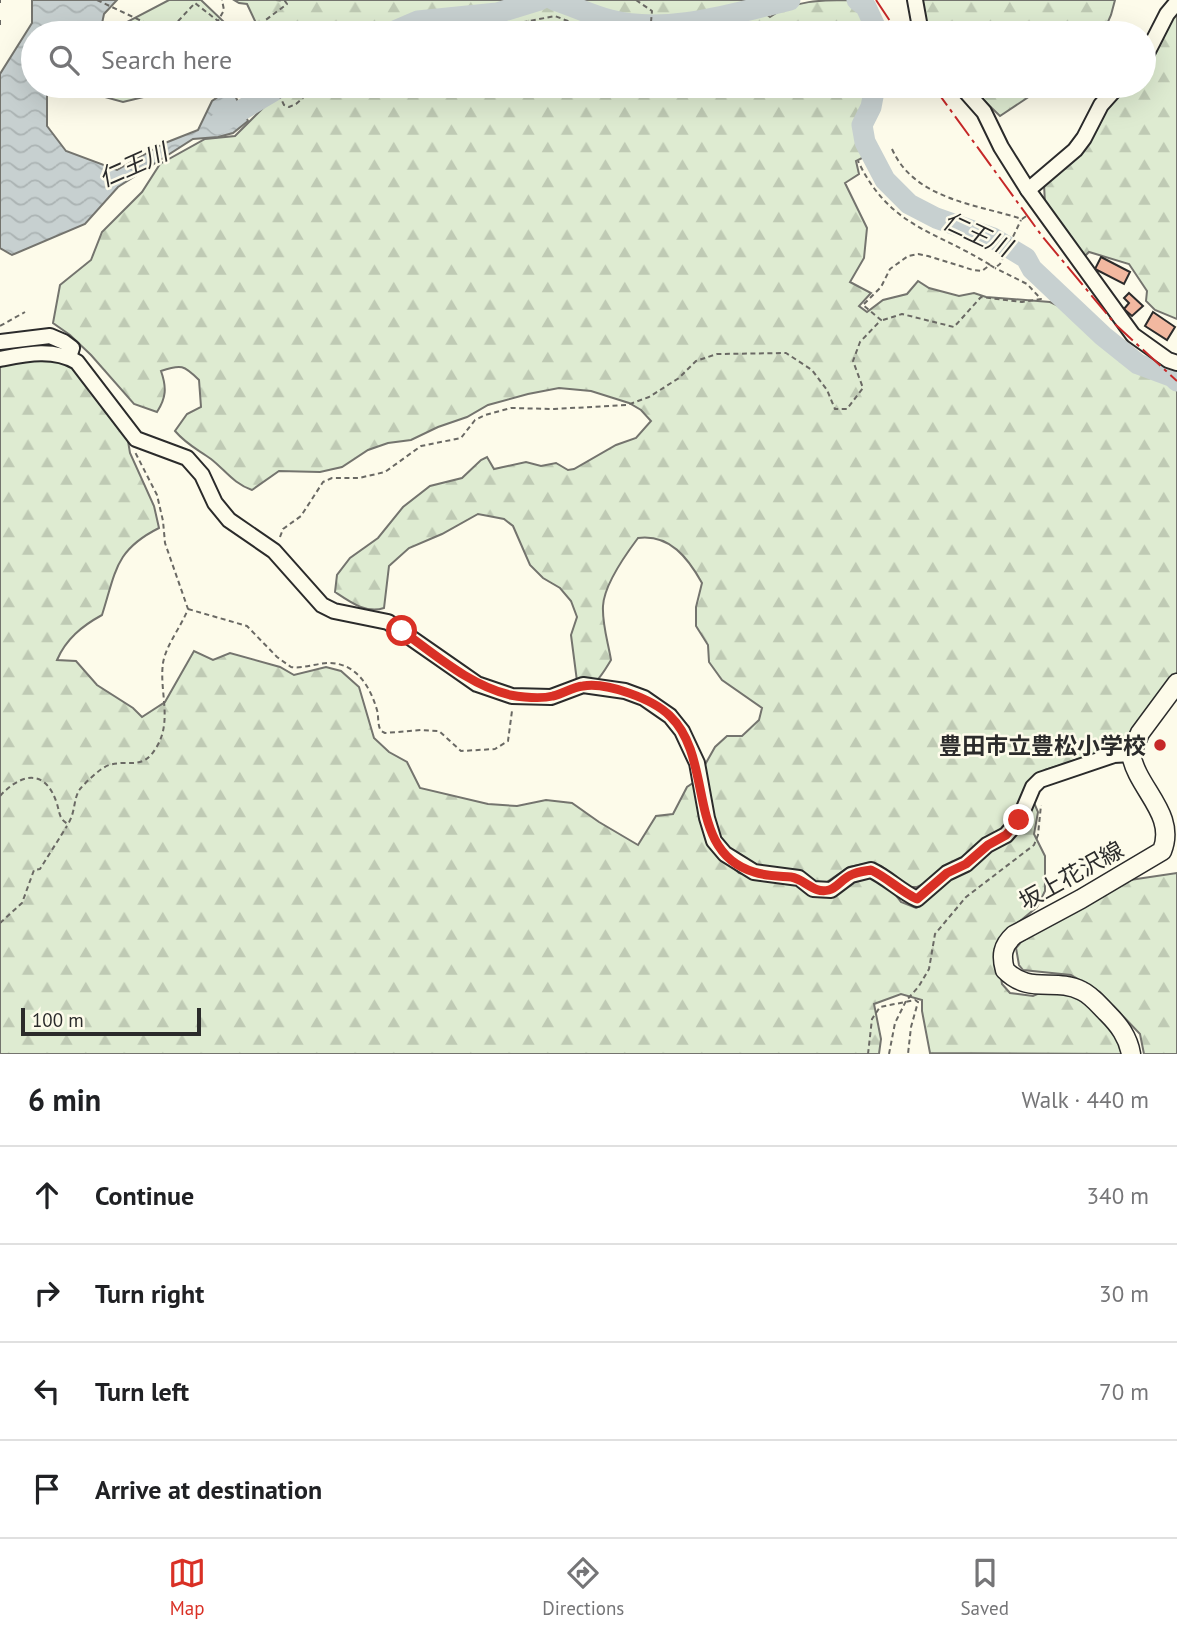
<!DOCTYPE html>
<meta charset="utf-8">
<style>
body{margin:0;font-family:"PT Sans","Noto Sans JP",sans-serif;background:#f6f6f6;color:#202124}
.scale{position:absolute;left:21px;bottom:18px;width:180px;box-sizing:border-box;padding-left:7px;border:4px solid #2b2b2b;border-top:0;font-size:19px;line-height:24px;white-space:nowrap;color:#2b2b2b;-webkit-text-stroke:5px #fdfbea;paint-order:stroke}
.stop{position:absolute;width:21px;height:21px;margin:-16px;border:5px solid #d93025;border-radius:50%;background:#fff}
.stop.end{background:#d93025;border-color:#fff;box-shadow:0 2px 7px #0008}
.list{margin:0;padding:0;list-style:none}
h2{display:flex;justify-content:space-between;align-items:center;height:91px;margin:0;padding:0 28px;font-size:30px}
h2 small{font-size:23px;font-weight:400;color:#757577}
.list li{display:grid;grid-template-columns:46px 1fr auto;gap:21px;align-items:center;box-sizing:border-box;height:98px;padding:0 28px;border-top:2px solid #e0e0e0}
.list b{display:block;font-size:26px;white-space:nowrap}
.list em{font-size:23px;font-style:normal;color:#757577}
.icon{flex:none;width:38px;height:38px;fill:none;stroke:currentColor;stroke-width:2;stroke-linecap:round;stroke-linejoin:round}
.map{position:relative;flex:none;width:1177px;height:1054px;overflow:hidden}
.search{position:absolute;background:#fff;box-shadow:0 7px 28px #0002;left:21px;right:21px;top:21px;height:77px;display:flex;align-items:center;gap:18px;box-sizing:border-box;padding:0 24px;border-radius:38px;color:#757577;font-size:26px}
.sheet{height:483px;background:#fff}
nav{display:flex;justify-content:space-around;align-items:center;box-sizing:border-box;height:98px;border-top:2px solid #e0e0e0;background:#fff;font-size:19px;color:#757577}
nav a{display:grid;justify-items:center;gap:4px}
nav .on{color:#d93025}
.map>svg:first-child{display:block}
.forest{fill:url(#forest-firs);stroke:#74746e;stroke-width:2}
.park{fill:#deebd1;stroke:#74746e;stroke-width:2}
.water{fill:url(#water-waves);stroke:#74746e;stroke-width:2}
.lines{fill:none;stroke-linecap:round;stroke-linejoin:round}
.river{stroke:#c7d0d0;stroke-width:21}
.building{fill:#f2b8a0;stroke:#2b2b2b;stroke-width:2}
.minor-casing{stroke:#2b2b2b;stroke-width:18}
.major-casing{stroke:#2b2b2b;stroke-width:21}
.path{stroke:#6a6964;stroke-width:2;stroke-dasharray:5 3.5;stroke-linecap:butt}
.minor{stroke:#fdfbea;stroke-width:14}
.major{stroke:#fdfbea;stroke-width:18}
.power{stroke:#c62828;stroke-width:2;stroke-dasharray:24 5 3.5 5;stroke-linecap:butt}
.route{stroke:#d93025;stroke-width:9}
.poi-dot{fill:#c62828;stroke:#fdfbea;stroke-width:2.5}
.labels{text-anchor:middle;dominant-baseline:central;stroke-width:5;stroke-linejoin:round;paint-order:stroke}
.poi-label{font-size:23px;font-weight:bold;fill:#2b2b2b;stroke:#fdfbea;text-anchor:end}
.street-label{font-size:23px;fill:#2b2b2b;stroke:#fdfbea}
.water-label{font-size:24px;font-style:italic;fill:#2b2b2b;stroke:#fdfbea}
</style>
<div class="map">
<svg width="1177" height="1054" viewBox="0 0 1177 1054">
<defs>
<pattern id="forest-firs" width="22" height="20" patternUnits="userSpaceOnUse" patternTransform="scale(1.75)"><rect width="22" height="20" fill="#deebd1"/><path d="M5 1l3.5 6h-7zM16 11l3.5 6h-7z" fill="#bfcab4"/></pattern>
<pattern id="water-waves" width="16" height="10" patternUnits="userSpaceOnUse" patternTransform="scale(1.75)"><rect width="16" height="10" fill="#c7d0d0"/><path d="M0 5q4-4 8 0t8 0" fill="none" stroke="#abb3b3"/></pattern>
</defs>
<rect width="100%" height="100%" fill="#fdfbea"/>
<g class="forest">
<path d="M234 0H749L770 17C794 0 822 0 850 0L866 20 873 33H252L256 23 247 4 239 3Z"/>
<path d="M919 0H1115L1111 15 1103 33H924Z"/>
<path d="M1177 8V319L1155 310 1146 301 1147 291 1129 264 1089 252 1077 264 1045 204 1044 184 1124 86H1144V65Z"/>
<path d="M300 86H871C866 118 851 122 868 155L856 161 859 174 845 183 867 228 864 258 850 282 871 293 859 306 867 312 883 300 907 294 918 281 929 288 959 296 974 293 986 297 1050 302 1074 313 1102 341 1140 371 1168 382 1177 391V675L1124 745 1045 770 1035 779 1013 824 964 860 936 873 926 883 917 887H910L881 866 869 863 849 867 821 886 744 863 717 836 702 770 715 747 727 736H742L759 720 762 708 722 680 709 662 708 645 696 626V607L702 583C688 558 670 534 638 538 626 554 604 585 603 606 602 624 608 642 611 660 603 673 595 689 578 689L571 635 577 617 571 601 560 588 543 578 530 565 513 526 504 519 478 514 442 534 409 548 389 566 384 608C366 614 350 602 335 592L337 575 350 558 378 538 403 507 430 486 462 478 481 460 487 457 494 469 526 462 541 466 556 463 568 470 574 469 616 445 636 438 651 421 641 410 629 403 591 391 559 388 528 394 488 405 467 417 438 427 411 440 388 443 368 450 342 467 320 472 279 471 252 490C234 484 225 470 211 459 197 449 187 445 175 431L187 414 201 407 199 380C184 365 181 364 161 371 167 388 166 398 157 412L134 404 91 355 70 335 53 323 60 285 91 260 102 232 142 192 160 164 205 139 235 136 267 104Z"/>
<path d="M969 86H1045L1000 116Z"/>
<path d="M23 351 66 363 81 373 127 435 130 453 154 506 159 528C115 550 116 571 102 615 82 626 66 639 57 660L76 661 97 685 133 708 142 717 165 702 194 651 213 660 230 653 280 667 294 675 326 667 341 671 359 687 374 738 389 752 407 762 420 788 488 804 517 806 546 800 572 803 599 822 638 845 656 816 673 814 687 787 696 781 723 858 739 873 796 883 815 897H829L861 872 888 885 901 902 916 908 923 904 954 873 977 864 1032 798 1038 812 1034 834 1045 856V891L1037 907 1019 922 1003 940 998 959 1002 984 1010 993 1033 996 1042 992 1068 993 1082 997 1107 1019 1125 1054 930 1053 922 1011V1000L901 994 874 1004 881 1039 879 1054H0V359Z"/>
<path d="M1177 873V1054H1144L1140 1034 1100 992 1071 975 1023 970 1019 965 1016 948 1021 942 1130 880Z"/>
</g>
<g class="park">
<path d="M169 0H201L224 22 228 33H112L125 23Z"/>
<path d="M96 86H174L156 94 123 102 101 96Z"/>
</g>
<path class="water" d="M32 0H117L104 14 100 33H33V86H47V126L66 151 117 170 165 143 198 130 212 101 231 88 248 121 233 133 218 137 193 139 118 187 85 224 12 255 0 248V74L32 23Z"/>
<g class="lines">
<g class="river">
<path d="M554 0C573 6 591 15 610 20 668 35 734 13 790 0"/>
<path d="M857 0 866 7 878 33"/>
<path d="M390 33 418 21 497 13 540 0"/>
<path d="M875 86 871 107 862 125 865 142 885 180 909 204 936 218 993 238 1026 258 1032 269 1103 336 1138 364 1173 377 1177 381"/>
<path d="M218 124 282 86"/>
</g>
</g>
<g class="building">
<path d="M1101 257 1130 272 1124 284 1095 269Z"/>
<path d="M1129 293 1143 306 1132 316 1124 309 1129 303 1124 298Z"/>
<path d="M1153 312 1175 327 1167 340 1145 326Z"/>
</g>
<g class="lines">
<defs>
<g id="minor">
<path d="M915 0 921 33"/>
<path d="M1144 59 1167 14 1177 2"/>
<path d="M961 86 984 112 1001 147 1028 190 1133 335 1168 360 1177 363"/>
<path d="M1028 190 1075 150 1084 138 1101 105 1118 86"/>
<path d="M0 342 50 336 64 342 72 348 69 357"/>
<path d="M0 359C26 354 53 348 77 362L136 439 187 458 202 475 215 503 229 520 274 551 322 605 334 611 388 622 477 684 512 696 551 697 583 685 625 691 644 698 670 716 682 731 697 763 707 818 714 841 725 854 754 872 799 878 813 889 831 890 851 875 871 870C888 878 900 891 917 899L947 873 966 864 987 845 1006 835 1019 820 1033 787 1040 780 1114 755 1131 754"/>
</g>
<path id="major" d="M1131 1054C1128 1037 1119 1025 1107 1013 1099 1005 1091 995 1082 991 1055 977 1029 995 1005 970 1001 956 1002 946 1014 935L1081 899 1162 851C1177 814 1137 789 1131 754L1140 733 1177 683"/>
</defs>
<use href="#minor" class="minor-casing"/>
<use href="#major" class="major-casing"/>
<g class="path">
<path d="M97 0 167 33 195 3 218 21 224 10 222 0"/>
<path d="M636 0 652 11 651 22 654 27 662 28V33"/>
<path d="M0 3V0"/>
<path d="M0 20V27"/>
<path d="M221 33 225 30"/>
<path d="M258 33 259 25 287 4 285 1 276 0"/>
<path d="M510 33 519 23 555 16 598 33"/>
<path d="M275 86 284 105 289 107 296 104 316 86"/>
<path d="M892 149C914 199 975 204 1022 219L1028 215"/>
<path d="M990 265 995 268 1000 264 1021 220"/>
<path d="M883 320 902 314 954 327 981 297 1022 302 1041 299 1027 284 995 268"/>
<path d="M0 326 25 312"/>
<path d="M280 537 283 529 301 516 323 482 332 478H359L385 472 421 446 461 438 475 420 485 415 511 408 554 409 627 405 649 397 679 378 696 361 717 354 786 353 812 370 827 390 835 409H847L863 388 853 361 860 342 881 320 863 305 881 287 890 269 908 256 918 254 928 256 973 270 982 271 990 265C935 230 890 228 858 161"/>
<path d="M188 609 247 626 277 657 291 667C303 669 317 663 329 663 356 663 370 686 377 710 379 717 377 724 381 731L385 733 421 730 439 731 461 751 495 749 508 741 512 711"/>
<path d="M0 796C19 775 44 767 56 801 60 811 58 819 68 824 76 811 73 799 80 789 86 782 100 768 109 765 129 759 142 771 156 748 173 721 159 692 163 663 166 645 181 627 188 609L165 543 163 521 157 495 135 452"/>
<path d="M0 923 22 903 34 870 40 869 67 826"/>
<path d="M868 1054 872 1019 880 1007 915 1000 918 1002 911 1027 908 1054"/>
<path d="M889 1054 895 1023 906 1001 919 986 929 969 935 934 966 897 1034 845 1038 835 1041 805"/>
</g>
<use href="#minor" class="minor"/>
<use href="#major" class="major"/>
<g class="power">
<path d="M876 0 898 33"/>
<path d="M933 86 1042 236 1116 325 1177 381"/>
</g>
</g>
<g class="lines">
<path class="route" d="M402 631C436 655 469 685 510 695 522 697 541 699 553 696 563 694 572 687 583 686 607 682 653 699 670 716 715 759 685 852 754 872 765 876 779 876 791 877 805 879 813 894 829 890 837 888 843 878 851 875 856 872 865 871 871 870 888 878 900 891 917 899L947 873 966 864 988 845 1006 835 1019 820"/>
</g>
<circle class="poi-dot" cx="1160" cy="745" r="7"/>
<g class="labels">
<g class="poi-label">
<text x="1146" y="745">豊田市立豊松小学校</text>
</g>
<g class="street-label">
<text transform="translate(1071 875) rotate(-29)">坂上花沢線</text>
</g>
<g class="water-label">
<text transform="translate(133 165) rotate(-24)">仁王川</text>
<text transform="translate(977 234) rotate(25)">仁王川</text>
</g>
</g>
</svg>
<div class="scale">100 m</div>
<div class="stop" style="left:402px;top:631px"></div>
<div class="stop end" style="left:1019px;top:820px"></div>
<div class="search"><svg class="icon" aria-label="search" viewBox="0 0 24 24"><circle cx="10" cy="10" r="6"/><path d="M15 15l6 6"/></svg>Search here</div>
</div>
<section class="sheet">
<h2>6 min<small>Walk · 440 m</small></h2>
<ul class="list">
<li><svg class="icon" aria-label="ahead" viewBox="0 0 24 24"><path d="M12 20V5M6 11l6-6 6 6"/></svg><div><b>Continue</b></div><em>340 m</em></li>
<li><svg class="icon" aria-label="right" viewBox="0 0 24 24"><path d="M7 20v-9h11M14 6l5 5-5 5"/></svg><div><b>Turn right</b></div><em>30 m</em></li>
<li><svg class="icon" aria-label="left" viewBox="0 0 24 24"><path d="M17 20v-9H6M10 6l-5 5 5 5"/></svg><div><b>Turn left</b></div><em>70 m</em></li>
<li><svg class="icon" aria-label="arrive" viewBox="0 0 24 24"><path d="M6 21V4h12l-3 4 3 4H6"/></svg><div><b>Arrive at destination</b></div></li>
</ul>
</section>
<nav>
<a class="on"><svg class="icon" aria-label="map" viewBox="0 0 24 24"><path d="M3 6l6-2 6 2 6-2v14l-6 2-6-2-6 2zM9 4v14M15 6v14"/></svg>Map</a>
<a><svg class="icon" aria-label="directions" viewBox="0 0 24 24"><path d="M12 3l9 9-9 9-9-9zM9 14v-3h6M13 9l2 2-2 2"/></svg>Directions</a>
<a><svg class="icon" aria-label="saved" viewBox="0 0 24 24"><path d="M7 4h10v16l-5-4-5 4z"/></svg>Saved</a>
</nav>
